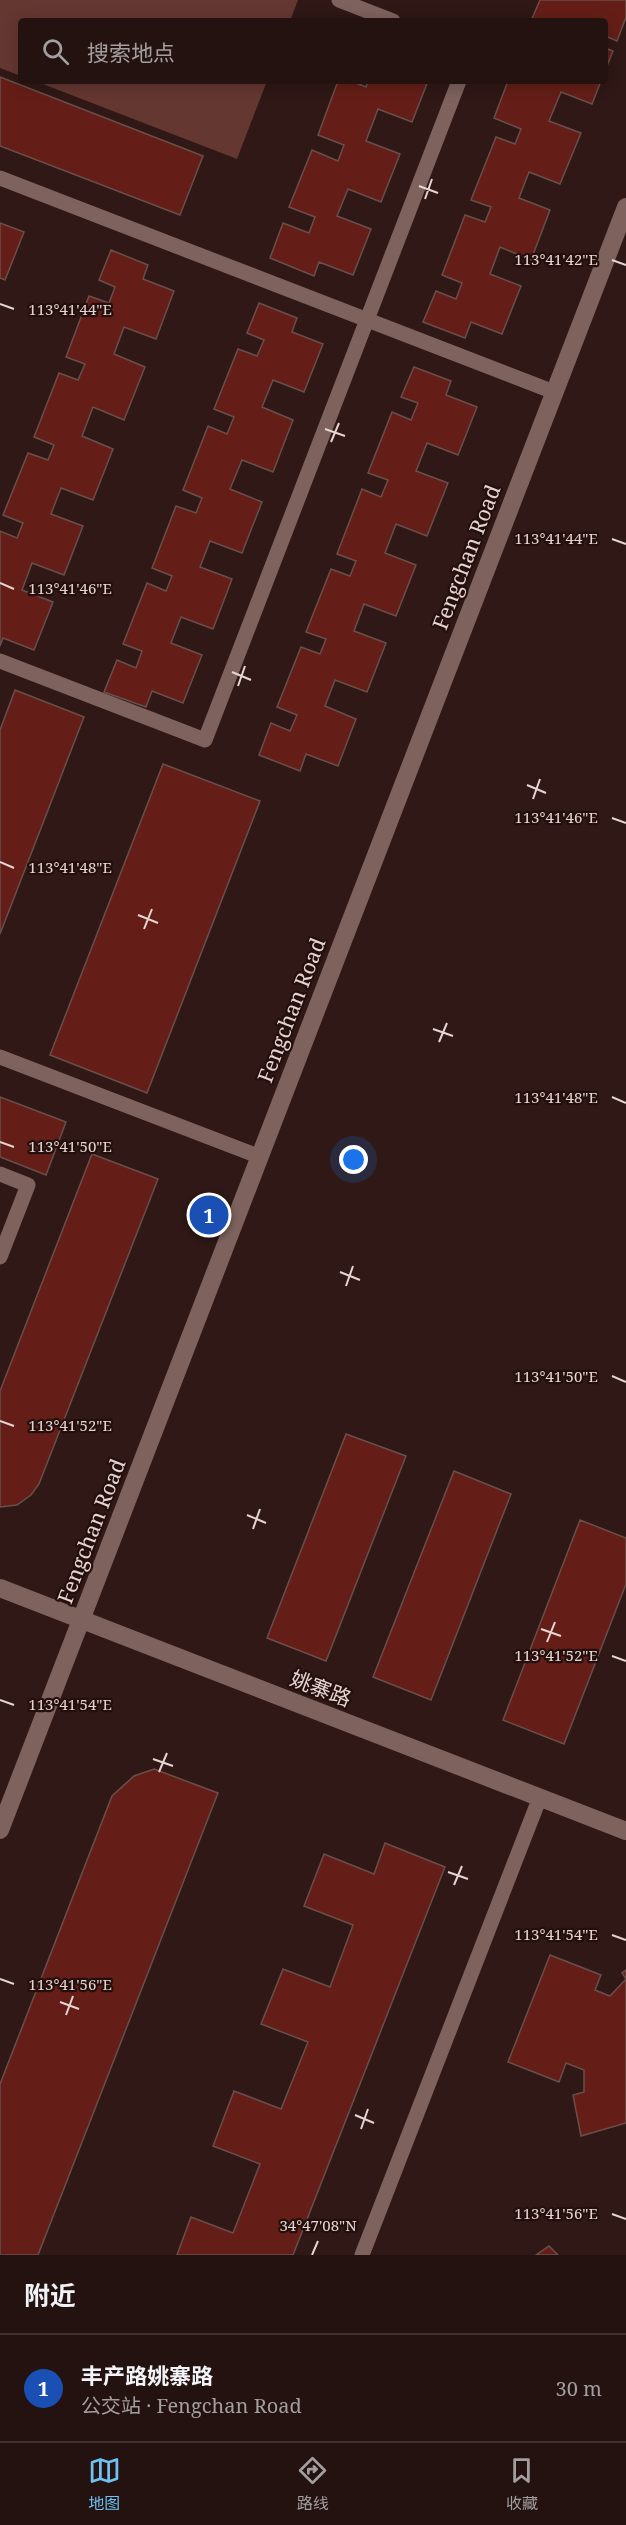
<!DOCTYPE html>
<html lang="zh">
<meta charset="utf-8">
<style>
body{margin:0;font-family:"Noto Serif","Noto Sans SC",serif;background:#2b1b19;color:#f1f3f6}
.you{position:absolute;left:354px;top:1160px;width:21px;height:21px;margin:-15px;border:4px solid #fff;border-radius:50%;background:#1a73e8;box-shadow:0 0 0 9px #1a73e833}
.badge{display:grid;place-items:center;width:39px;height:39px;border-radius:50%;background:#6ec2f3;color:#fff;font-size:20px;font-weight:700}
.pin{position:absolute;translate:-50% -50%;border:3px solid #fff;box-shadow:0 2px 6px #0006}
.list{margin:0;padding:0;list-style:none}
h2{display:flex;justify-content:space-between;align-items:center;height:78px;margin:0;padding:0 24px;font-size:26px}
h2 small{font-size:20px;font-weight:400;color:#a39e9f}
.list li{display:grid;grid-template-columns:39px 1fr auto;gap:18px;align-items:center;box-sizing:border-box;height:108px;padding:0 24px;border-top:2px solid #403230}
.list b{display:block;font-size:22px;white-space:nowrap}
.list p{margin:0;font-size:20px;white-space:nowrap;color:#a39e9f}
.list em{font-size:20px;font-style:normal;color:#a39e9f}
.icon{flex:none;width:33px;height:33px;fill:none;stroke:currentColor;stroke-width:2;stroke-linecap:round;stroke-linejoin:round}
.map{position:relative;flex:none;width:626px;height:2255px;overflow:hidden}
.search{position:absolute;background:#231210;box-shadow:0 3px 15px #0003;left:18px;right:18px;top:18px;height:66px;display:flex;align-items:center;gap:15px;box-sizing:border-box;padding:0 21px;border-radius:6px;color:#a39e9f;font-size:22px}
.sheet{height:186px;background:#231210}
nav{display:flex;justify-content:space-around;align-items:center;box-sizing:border-box;height:84px;border-top:2px solid #403230;background:#231210;font-size:16px;color:#a39e9f}
nav a{display:grid;justify-items:center;gap:3px}
nav .on{color:#6ec2f3}
.map>svg:first-child{display:block}
.green{fill:#653731}
.building{fill:#651e17;stroke:#694f4b;stroke-width:1.5}
.lines{fill:none;stroke-linecap:round;stroke-linejoin:round}
.lane{stroke:#7d625d;stroke-width:15}
.street{stroke:#7d625d;stroke-width:18}
.ticks{fill:none;stroke:#e5d5d2;stroke-width:2}
.labels{text-anchor:middle;dominant-baseline:central;stroke-width:4.5;stroke-linejoin:round;paint-order:stroke}
.street-label{font-size:21px;fill:#e5d5d2;stroke:#240f0c}
.ticks-label{font-size:15px;text-anchor:middle;fill:#e5d5d2;stroke:#240f0c;stroke-width:4.5;stroke-linejoin:round;paint-order:stroke}
</style>
<div class="map">
<svg width="626" height="2255" viewBox="0 0 626 2255">
<rect width="100%" height="100%" fill="#2f1815"/>
<g class="green">
<path d="M0 0H298L290 21H21V76L0 68Z"/>
<path d="M35 81H267L237 159Z"/>
</g>
<g class="building">
<path d="M540 0H626V17L617 41 605 36V21H531Z"/>
<path d="M605 48 613 51 605 71Z"/>
<path d="M0 77 203 156 180 215 0 146Z"/>
<path d="M338 81H351L366 87 368 81H428L412 122 378 109 366 141 400 154 381 202 348 189 337 216 371 229 353 275 319 262 314 276 270 258 283 223 309 233 315 217 289 207 312 150 338 161 344 145 318 135Z"/>
<path d="M508 81H601L592 104 561 92 549 121 581 133 560 184 529 172 519 198 550 210 531 260 500 247 490 274 521 286 502 334 471 322 465 338 423 322 436 291 456 299 462 283 442 275 465 215 485 222 491 207 471 200 496 137 515 144 521 129 494 118Z"/>
<path d="M0 223 24 232 5 280 0 278Z"/>
<path d="M111 250 148 265 143 279 174 291 156 339 124 327 114 354 145 367 124 420 93 407 82 436 113 449 93 500 61 488 51 514 83 526 64 575 32 563 22 590 53 602 34 650 3 638 0 646V531L17 538 23 523 3 515 28 453 48 460 54 445 34 437 59 373 78 380 85 364 66 357 89 296 109 303 115 287 99 280Z"/>
<path d="M259 303 297 318 292 332 323 344 304 392 273 380 262 407 293 420 273 472 242 460 230 489 262 502 242 553 210 541 200 567 232 579 213 629 181 617 171 643 202 655 183 703 152 691 146 707 104 692 117 660 136 668 142 651 123 644 147 583 166 591 172 576 152 568 176 506 196 513 202 498 183 490 208 426 227 434 234 417 214 409 238 349 257 356 264 340 247 333Z"/>
<path d="M414 367 451 381 446 395 477 407 458 455 427 443 416 471 448 483 427 536 396 524 385 553 416 565 396 616 364 604 354 631 386 643 367 692 335 680 325 706 356 719 338 766 306 754 300 771 259 755 271 723 290 731 297 715 277 707 301 647 320 654 326 639 306 632 331 569 350 576 356 561 337 554 362 489 381 497 388 480 368 473 392 412 411 420 418 403 401 397Z"/>
<path d="M15 690 84 717 0 934V730Z"/>
<path d="M163 764 260 801 147 1093 50 1055Z"/>
<path d="M0 1097 66 1122 46 1175 0 1157Z"/>
<path d="M92 1154 158 1179 39 1484 31 1495 17 1505 0 1507V1391Z"/>
<path d="M346 1434 406 1456 326 1661 267 1638Z"/>
<path d="M454 1471 511 1494 431 1700 373 1677Z"/>
<path d="M580 1520 626 1538V1584L564 1744 503 1720Z"/>
<path d="M154 1769 218 1793 38 2255H0V2084L112 1796 134 1776Z"/>
<path d="M385 1843 445 1867 293 2255H177L191 2217 233 2233 260 2164 213 2146 234 2091 281 2109 308 2042 261 2024 283 1969 330 1987 353 1925 304 1906 324 1854 374 1874Z"/>
<path d="M550 1955 601 1975 595 1990 610 1996 626 1979 622 1973 626 1970V2123L581 2136 573 2095 584 2092V2070L566 2063 559 2082 508 2062Z"/>
<path d="M549 2246 558 2255H536Z"/>
</g>
<g class="lines">
<g class="lane">
<path d="M339 0 393 21"/>
<path d="M0 178 554 392"/>
<path d="M0 661 205 740 459 81"/>
<path d="M0 1057 258 1156"/>
<path d="M0 1174 28 1185 0 1257"/>
<path d="M362 2255 540 1797"/>
</g>
<g class="street">
<path d="M0 1588 626 1831"/>
<path d="M0 1830 626 207"/>
</g>
</g>
<path class="ticks" d="M419 186 438 193M425 199 432 179M612 260 626 265M0 304 14 309M325 429 345 436M331 442 339 423M612 539 626 544M0 583 14 589M232 672 251 680M238 686 245 666M527 785 546 793M533 799 540 779M612 818 626 823M0 862 14 868M138 915 158 923M144 929 152 909M433 1029 453 1036M439 1042 447 1023M612 1097 626 1103M0 1142 14 1147M340 1272 360 1280M346 1286 353 1266M612 1376 626 1382M0 1421 14 1426M247 1515 266 1523M253 1529 260 1509M541 1629 561 1636M547 1642 555 1622M612 1656 626 1661M0 1700 14 1705M153 1759 173 1766M159 1772 167 1753M448 1872 468 1879M454 1885 462 1866M612 1935 626 1940M0 1979 14 1984M60 2002 79 2009M66 2015 73 1996M355 2115 374 2123M361 2129 368 2109M612 2214 626 2219M312 2255 318 2241"/>
<g class="labels">
<g class="street-label">
<text transform="translate(466 557) rotate(-69)">Fengchan Road</text>
<text transform="translate(291 1010) rotate(-69)">Fengchan Road</text>
<text transform="translate(91 1531) rotate(-69)">Fengchan Road</text>
<text transform="translate(321 1688) rotate(21)">姚寨路</text>
</g>
</g>
<g class="ticks-label">
<text x="556" y="265">113°41'42"E</text>
<text x="70" y="315">113°41'44"E</text>
<text x="556" y="544">113°41'44"E</text>
<text x="70" y="594">113°41'46"E</text>
<text x="556" y="823">113°41'46"E</text>
<text x="70" y="873">113°41'48"E</text>
<text x="556" y="1103">113°41'48"E</text>
<text x="70" y="1152">113°41'50"E</text>
<text x="556" y="1382">113°41'50"E</text>
<text x="70" y="1431">113°41'52"E</text>
<text x="556" y="1661">113°41'52"E</text>
<text x="70" y="1710">113°41'54"E</text>
<text x="556" y="1940">113°41'54"E</text>
<text x="70" y="1990">113°41'56"E</text>
<text x="556" y="2219">113°41'56"E</text>
<text x="318" y="2231">34°47'08"N</text>
</g>
</svg>
<div class="you"></div>
<div class="pin badge" style="left:209px;top:1215px;background:#1a4fb4">1</div>
<div class="search"><svg class="icon" aria-label="search" viewBox="0 0 24 24"><circle cx="10" cy="10" r="6"/><path d="M15 15l6 6"/></svg>搜索地点</div>
</div>
<section class="sheet">
<h2>附近<small></small></h2>
<ul class="list">
<li><span class="badge" style="background:#1a4fb4">1</span><div><b>丰产路姚寨路</b><p>公交站 · Fengchan Road</p></div><em>30 m</em></li>
</ul>
</section>
<nav>
<a class="on"><svg class="icon" aria-label="map" viewBox="0 0 24 24"><path d="M3 6l6-2 6 2 6-2v14l-6 2-6-2-6 2zM9 4v14M15 6v14"/></svg>地图</a>
<a><svg class="icon" aria-label="directions" viewBox="0 0 24 24"><path d="M12 3l9 9-9 9-9-9zM9 14v-3h6M13 9l2 2-2 2"/></svg>路线</a>
<a><svg class="icon" aria-label="saved" viewBox="0 0 24 24"><path d="M7 4h10v16l-5-4-5 4z"/></svg>收藏</a>
</nav>
